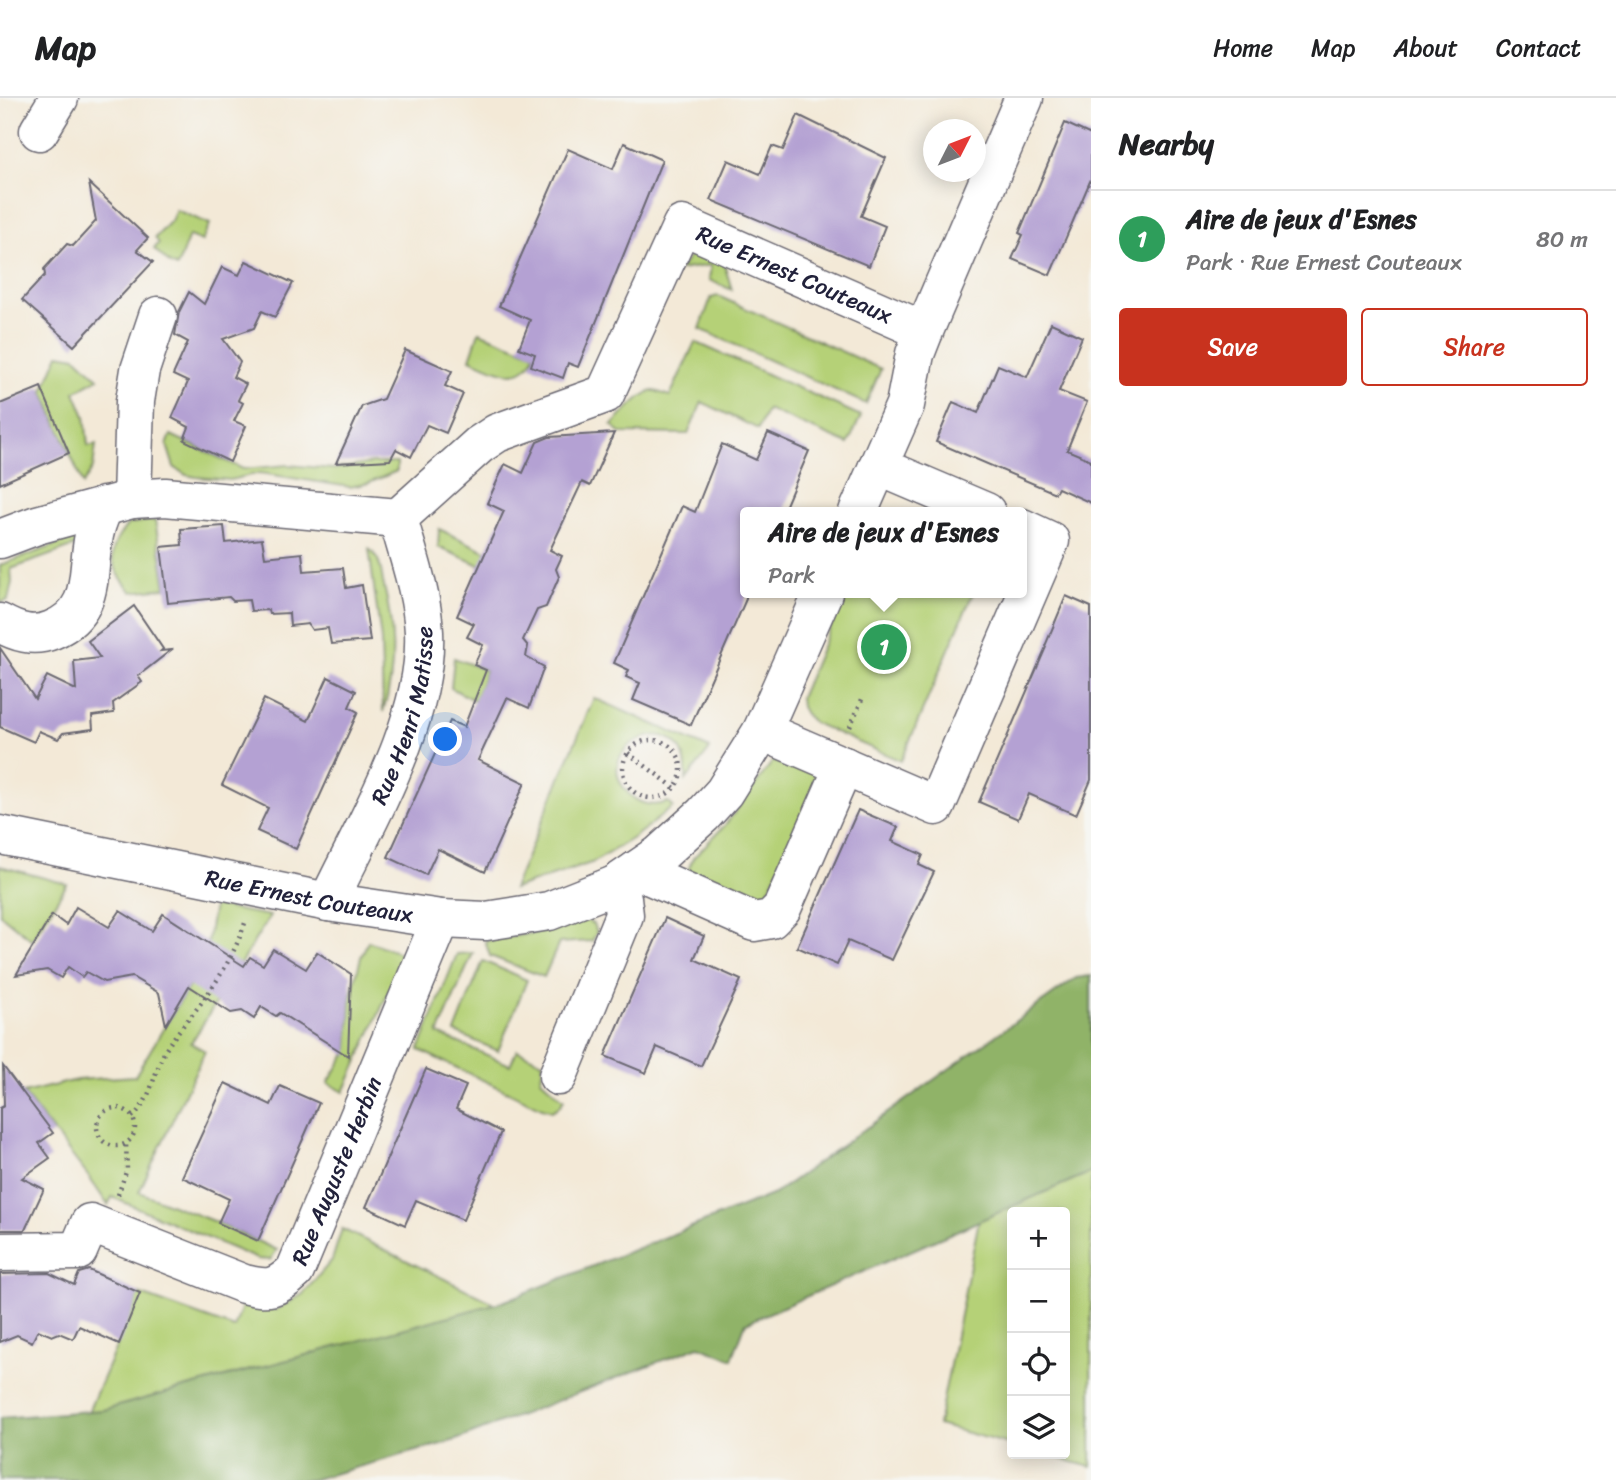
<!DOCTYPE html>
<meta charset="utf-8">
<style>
body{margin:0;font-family:Sriracha,sans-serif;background:#f6f6f6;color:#202124}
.controls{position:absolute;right:21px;bottom:21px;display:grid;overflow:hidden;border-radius:7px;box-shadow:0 4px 18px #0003}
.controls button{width:63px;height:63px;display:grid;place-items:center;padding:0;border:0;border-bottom:2px solid #e0e0e0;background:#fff;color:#202124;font:35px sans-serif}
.compass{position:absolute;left:923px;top:21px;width:63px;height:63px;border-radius:50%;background:#fff;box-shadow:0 4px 18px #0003;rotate:48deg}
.you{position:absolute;left:446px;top:642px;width:24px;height:24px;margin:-18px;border:5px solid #fff;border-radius:50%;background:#1a73e8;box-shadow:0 0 0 10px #1a73e833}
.badge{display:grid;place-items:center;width:46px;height:46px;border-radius:50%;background:#c8321e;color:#fff;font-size:23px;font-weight:700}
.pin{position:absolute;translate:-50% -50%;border:4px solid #fff;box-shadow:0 2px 7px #0006}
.popup{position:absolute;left:740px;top:409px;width:287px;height:91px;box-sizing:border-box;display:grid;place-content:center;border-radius:7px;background:#fff;filter:drop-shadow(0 2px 5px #0005);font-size:23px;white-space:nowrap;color:#757577}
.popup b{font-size:26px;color:#202124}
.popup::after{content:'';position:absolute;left:50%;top:100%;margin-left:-14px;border:14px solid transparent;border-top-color:#fff}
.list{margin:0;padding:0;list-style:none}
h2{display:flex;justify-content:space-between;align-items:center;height:91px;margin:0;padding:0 28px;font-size:30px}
h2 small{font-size:23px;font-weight:400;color:#757577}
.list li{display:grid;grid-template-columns:46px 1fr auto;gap:21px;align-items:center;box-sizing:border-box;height:98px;padding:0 28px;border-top:2px solid #e0e0e0}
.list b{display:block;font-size:26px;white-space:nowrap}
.list p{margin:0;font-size:23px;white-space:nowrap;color:#757577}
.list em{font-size:23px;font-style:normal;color:#757577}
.actions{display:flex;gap:14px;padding:21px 28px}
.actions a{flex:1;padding:16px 0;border:2px solid #c8321e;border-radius:7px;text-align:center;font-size:24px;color:#c8321e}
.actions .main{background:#c8321e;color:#fff}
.icon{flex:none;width:38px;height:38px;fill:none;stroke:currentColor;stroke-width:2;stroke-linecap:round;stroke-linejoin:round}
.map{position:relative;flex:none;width:1091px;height:1382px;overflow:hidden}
header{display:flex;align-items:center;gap:42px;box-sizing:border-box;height:98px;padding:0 35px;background:#fff;border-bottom:2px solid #e0e0e0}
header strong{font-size:33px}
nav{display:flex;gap:38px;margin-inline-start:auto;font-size:24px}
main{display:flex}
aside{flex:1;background:#fff}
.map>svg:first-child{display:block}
.green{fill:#b5d177;stroke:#6c7a59;stroke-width:2}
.forest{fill:#90b368;stroke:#596a52;stroke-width:2}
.building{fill:#b4a1d3}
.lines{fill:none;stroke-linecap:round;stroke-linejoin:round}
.minor-casing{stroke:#6b6872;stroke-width:41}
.path{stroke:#6b6872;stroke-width:4.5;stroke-dasharray:2 5;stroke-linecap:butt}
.minor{stroke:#fff;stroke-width:38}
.labels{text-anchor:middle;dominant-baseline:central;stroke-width:7;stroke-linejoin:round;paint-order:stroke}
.street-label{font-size:23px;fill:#22223b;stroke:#f6f6f2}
</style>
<header>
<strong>Map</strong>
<nav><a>Home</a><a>Map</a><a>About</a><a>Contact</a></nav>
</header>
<main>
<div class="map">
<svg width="1091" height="1382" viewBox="0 0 1091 1382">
<rect width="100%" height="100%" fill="#f6f6f2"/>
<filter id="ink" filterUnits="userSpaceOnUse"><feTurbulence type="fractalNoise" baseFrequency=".0143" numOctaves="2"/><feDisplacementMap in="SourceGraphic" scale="14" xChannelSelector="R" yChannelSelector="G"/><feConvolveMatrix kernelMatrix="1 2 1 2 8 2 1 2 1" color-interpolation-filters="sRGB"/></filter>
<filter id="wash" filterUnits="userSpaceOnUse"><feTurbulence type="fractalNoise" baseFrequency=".00686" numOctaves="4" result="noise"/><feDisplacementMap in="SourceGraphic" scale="28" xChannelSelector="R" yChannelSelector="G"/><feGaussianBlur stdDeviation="1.57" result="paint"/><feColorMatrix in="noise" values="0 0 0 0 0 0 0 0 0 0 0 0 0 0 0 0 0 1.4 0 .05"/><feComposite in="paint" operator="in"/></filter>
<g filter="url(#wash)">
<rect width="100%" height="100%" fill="#f3e9d7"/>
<g class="green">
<path d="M176 112 210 126 202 143 189 138 177 169 170 166 154 151 159 145 155 140 171 123Z"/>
<path d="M699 151 721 156 732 192 709 182 711 167 679 172 691 157Z"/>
<path d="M718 198 881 271 866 306 700 231 711 200Z"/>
<path d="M479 234 535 256C522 289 494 271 470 261Z"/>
<path d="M695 244 861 318 848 346 767 311 758 331 702 304 688 336 620 335 612 327C622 318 641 294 653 293 659 293 665 297 670 298Z"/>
<path d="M59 256 76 259 98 280 75 294 85 318 88 348 96 346 93 370 83 386 43 293Z"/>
<path d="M171 337 243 371 288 367 334 371 373 365H397V373L369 385 350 389 260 375 230 382 196 379 186 377 174 369 167 347Z"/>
<path d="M155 422 166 490 132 494C110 469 104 454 128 426Z"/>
<path d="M439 431 498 459 491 472 438 449Z"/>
<path d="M88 436 78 447 11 471 12 484 8 502 0 505V467Z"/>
<path d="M369 451C380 458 381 472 383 484 394 528 397 570 383 614L381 542Z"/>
<path d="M845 495H973L901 663 814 625 805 616 801 609 800 600Z"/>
<path d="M454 560 486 572 475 603 451 590Z"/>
<path d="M594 600 710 651 686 682C692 601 582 647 629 696 640 707 654 709 668 704L673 709 633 740 594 764 513 791Z"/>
<path d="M788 659 819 672 825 683 767 795 750 802 685 780 693 760 725 727 773 663 784 667Z"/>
<path d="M0 768 67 786 32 842 0 816Z"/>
<path d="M214 808 270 818 191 945 205 953 139 1094 218 1125 277 1152 270 1162 257 1161 112 1099 108 1107 88 1078 23 995 77 982 135 978 204 863Z"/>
<path d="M586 822 593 826 597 834 592 843 559 845 544 879 490 858 485 843 553 832Z"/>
<path d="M368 843 405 857 344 994 328 985 348 952 351 898 361 859Z"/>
<path d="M473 855 438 936 510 967 517 952 543 964 541 981 564 1002 560 1008 552 1013 542 1010 419 952 457 856Z"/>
<path d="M483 863 527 882 498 953 455 934Z"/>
<path d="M1091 1074V1369L1042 1356H1065V1114H1012V1347L938 1327 979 1122Z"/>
<path d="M342 1131 496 1206 103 1312 88 1314 139 1196 234 1230 243 1206 276 1212 303 1196 332 1162Z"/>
</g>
<path class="forest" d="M1091 878V1074L746 1225 732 1261 699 1248 456 1342 311 1382H0V1320L103 1312 505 1203 774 1096 1076 880Z"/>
<g id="blocks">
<g class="building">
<path d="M798 17 886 60 861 118 885 128 869 168 711 102 728 62 760 76 772 48 783 52Z"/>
<path d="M1065 25 1091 37V81L1050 177 1012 161 1023 137 1019 135Z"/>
<path d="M624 45 662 62 578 269 568 265 563 280 531 268 535 256 519 250 530 222 499 208 568 51 613 71Z"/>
<path d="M89 85 148 140 137 152 153 164 74 248 22 202 45 177 44 171 67 146 73 148 96 123Z"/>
<path d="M246 163 293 185 275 219 262 213 254 230 223 241 240 264 233 279 246 286 238 302 243 305 234 323 246 328 230 364 184 342 189 329 172 320 188 284 173 277 188 244 175 237 179 214 189 194 204 206 222 169 239 177Z"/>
<path d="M1051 225 1082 239 1059 293 1087 304 1067 352 1091 362V405L1058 390 1055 395 936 344 953 304 978 315 998 267 1027 279Z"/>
<path d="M405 252 452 273 445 288 463 296 446 335 427 327 411 359 396 351 390 362 336 365 362 308 383 301Z"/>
<path d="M41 289 69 355 0 386V306Z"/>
<path d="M614 335 590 388 582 384 550 452 562 458 556 471 559 479 546 509 537 512 523 542 528 548 526 559 544 569 529 610 507 600 478 662 525 685 485 774 438 751 426 777 388 759 450 623 464 629 486 572 474 567 483 547 467 539 474 526 457 518 504 413 487 405 505 366 523 375 537 344 549 339Z"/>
<path d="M768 335 809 353 783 414H746V501L691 627 633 602 640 585 626 579 629 572 614 565 682 408 695 414 722 346 756 362Z"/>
<path d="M224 428 226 445 262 441 265 459 302 455 304 473 343 470 346 490 362 487 370 543 331 546 328 530 312 532 308 526 290 528 289 515 269 516 268 512 251 513 249 502 233 503 229 499 168 505 161 449 182 447 181 431Z"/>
<path d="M1066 498 1091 509V682L1076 717 1029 696 1018 721 979 704 1046 549 1045 548Z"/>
<path d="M134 508 163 551 161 553 171 552 138 578 142 584 113 605 114 615 92 618 93 631 63 635 58 641 39 633 34 644 0 629V550L35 601 47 578 76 592 74 563 100 560 88 543Z"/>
<path d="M328 579 356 593 349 609 358 614 296 751 257 733 268 710 222 687 264 601 308 623Z"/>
<path d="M858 712 898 729 892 743 923 757 919 767 934 774 892 862 848 843 837 867 797 849Z"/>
<path d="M76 809 109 829 120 813 152 833 163 816 244 868 250 859 263 867 273 851 306 871 317 854 351 876 348 958 280 915 276 918 261 909 254 921 242 913 231 915 189 888 166 927 159 895 132 879 104 884 86 874 82 879 68 869 61 880 47 872 16 877 52 817 66 827Z"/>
<path d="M665 820 704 838 694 861 741 882 701 968 657 949 646 975 605 958Z"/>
<path d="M3 968 53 1035 39 1045 50 1060 22 1080 44 1091 25 1132H0V1010L4 1008Z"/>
<path d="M426 971 466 988 456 1011 501 1034 463 1122 416 1102 405 1127 366 1109Z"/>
<path d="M225 985 271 1007 280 988 319 1005 258 1143 218 1125 229 1101 182 1079Z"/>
<path d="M89 1172 140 1195 119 1246 79 1228 73 1241 59 1235 52 1238 38 1232 32 1244 17 1237 0 1244V1176L49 1175 74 1187 79 1175Z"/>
</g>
</g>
</g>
<g filter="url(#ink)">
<use href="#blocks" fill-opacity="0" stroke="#6b6872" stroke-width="2"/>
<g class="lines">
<defs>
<g id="minor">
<path d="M39 33 59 0"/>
<path d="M878 368 986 414"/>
<path d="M132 401 135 303 140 272 158 218"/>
<path d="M858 414 905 307 915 256 924 233 1024 0"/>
<path id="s1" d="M0 441 37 427 132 401 165 399 398 420 479 347 497 335 605 296 682 127 924 233"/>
<path d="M0 525C16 534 33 540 52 532 100 512 84 469 96 429 98 422 101 415 104 408"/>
<path d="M762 633 936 708 1050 443 1022 430"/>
<path id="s2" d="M0 737 328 804 441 821 486 823 549 813 615 787 659 757 703 717 724 694 762 633 823 495"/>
<path d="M637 772 754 824 771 821 782 810 844 668"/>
<path id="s3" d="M328 804C365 726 428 623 424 534 422 495 408 457 398 420"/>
<path d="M558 978 624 817 622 800 615 787"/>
<path id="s4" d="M0 1154 78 1153 90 1125 244 1186C269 1192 276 1191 295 1173L441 821"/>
</g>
</defs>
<use href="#minor" class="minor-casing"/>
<g class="path">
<path d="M850 629 863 599"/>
<circle cx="652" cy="671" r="29"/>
<path d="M628 655 675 690"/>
<circle cx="116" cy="1029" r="19"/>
<path d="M132 1019C151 1003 153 978 163 957 171 941 184 927 195 913 216 886 234 858 245 825"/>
<path d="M118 1097 127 1071 126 1045"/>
</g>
<use href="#minor" class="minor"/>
</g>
</g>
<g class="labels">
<g class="street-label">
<text stroke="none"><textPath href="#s1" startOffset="959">Rue Ernest Couteaux</textPath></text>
<text stroke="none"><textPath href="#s3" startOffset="203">Rue Henri Matisse</textPath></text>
<text stroke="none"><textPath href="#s2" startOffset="315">Rue Ernest Couteaux</textPath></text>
<text stroke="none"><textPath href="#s4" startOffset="439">Rue Auguste Herbin</textPath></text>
</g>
</g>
</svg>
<div class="controls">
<button>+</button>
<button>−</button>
<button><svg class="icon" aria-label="locate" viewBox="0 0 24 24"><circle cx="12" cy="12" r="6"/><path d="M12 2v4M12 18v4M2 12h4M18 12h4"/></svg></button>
<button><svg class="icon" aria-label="layers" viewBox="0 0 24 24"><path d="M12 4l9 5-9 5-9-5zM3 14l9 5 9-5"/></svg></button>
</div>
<svg class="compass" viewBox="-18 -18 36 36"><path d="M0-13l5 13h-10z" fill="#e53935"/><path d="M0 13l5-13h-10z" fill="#757577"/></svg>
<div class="you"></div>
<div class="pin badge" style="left:884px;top:549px;background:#2e9e5b">1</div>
<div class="popup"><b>Aire de jeux d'Esnes</b>Park</div>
</div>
<aside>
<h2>Nearby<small></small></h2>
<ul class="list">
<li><span class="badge" style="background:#2e9e5b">1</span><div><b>Aire de jeux d'Esnes</b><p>Park · Rue Ernest Couteaux</p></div><em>80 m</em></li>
</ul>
<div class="actions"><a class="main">Save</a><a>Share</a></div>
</aside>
</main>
